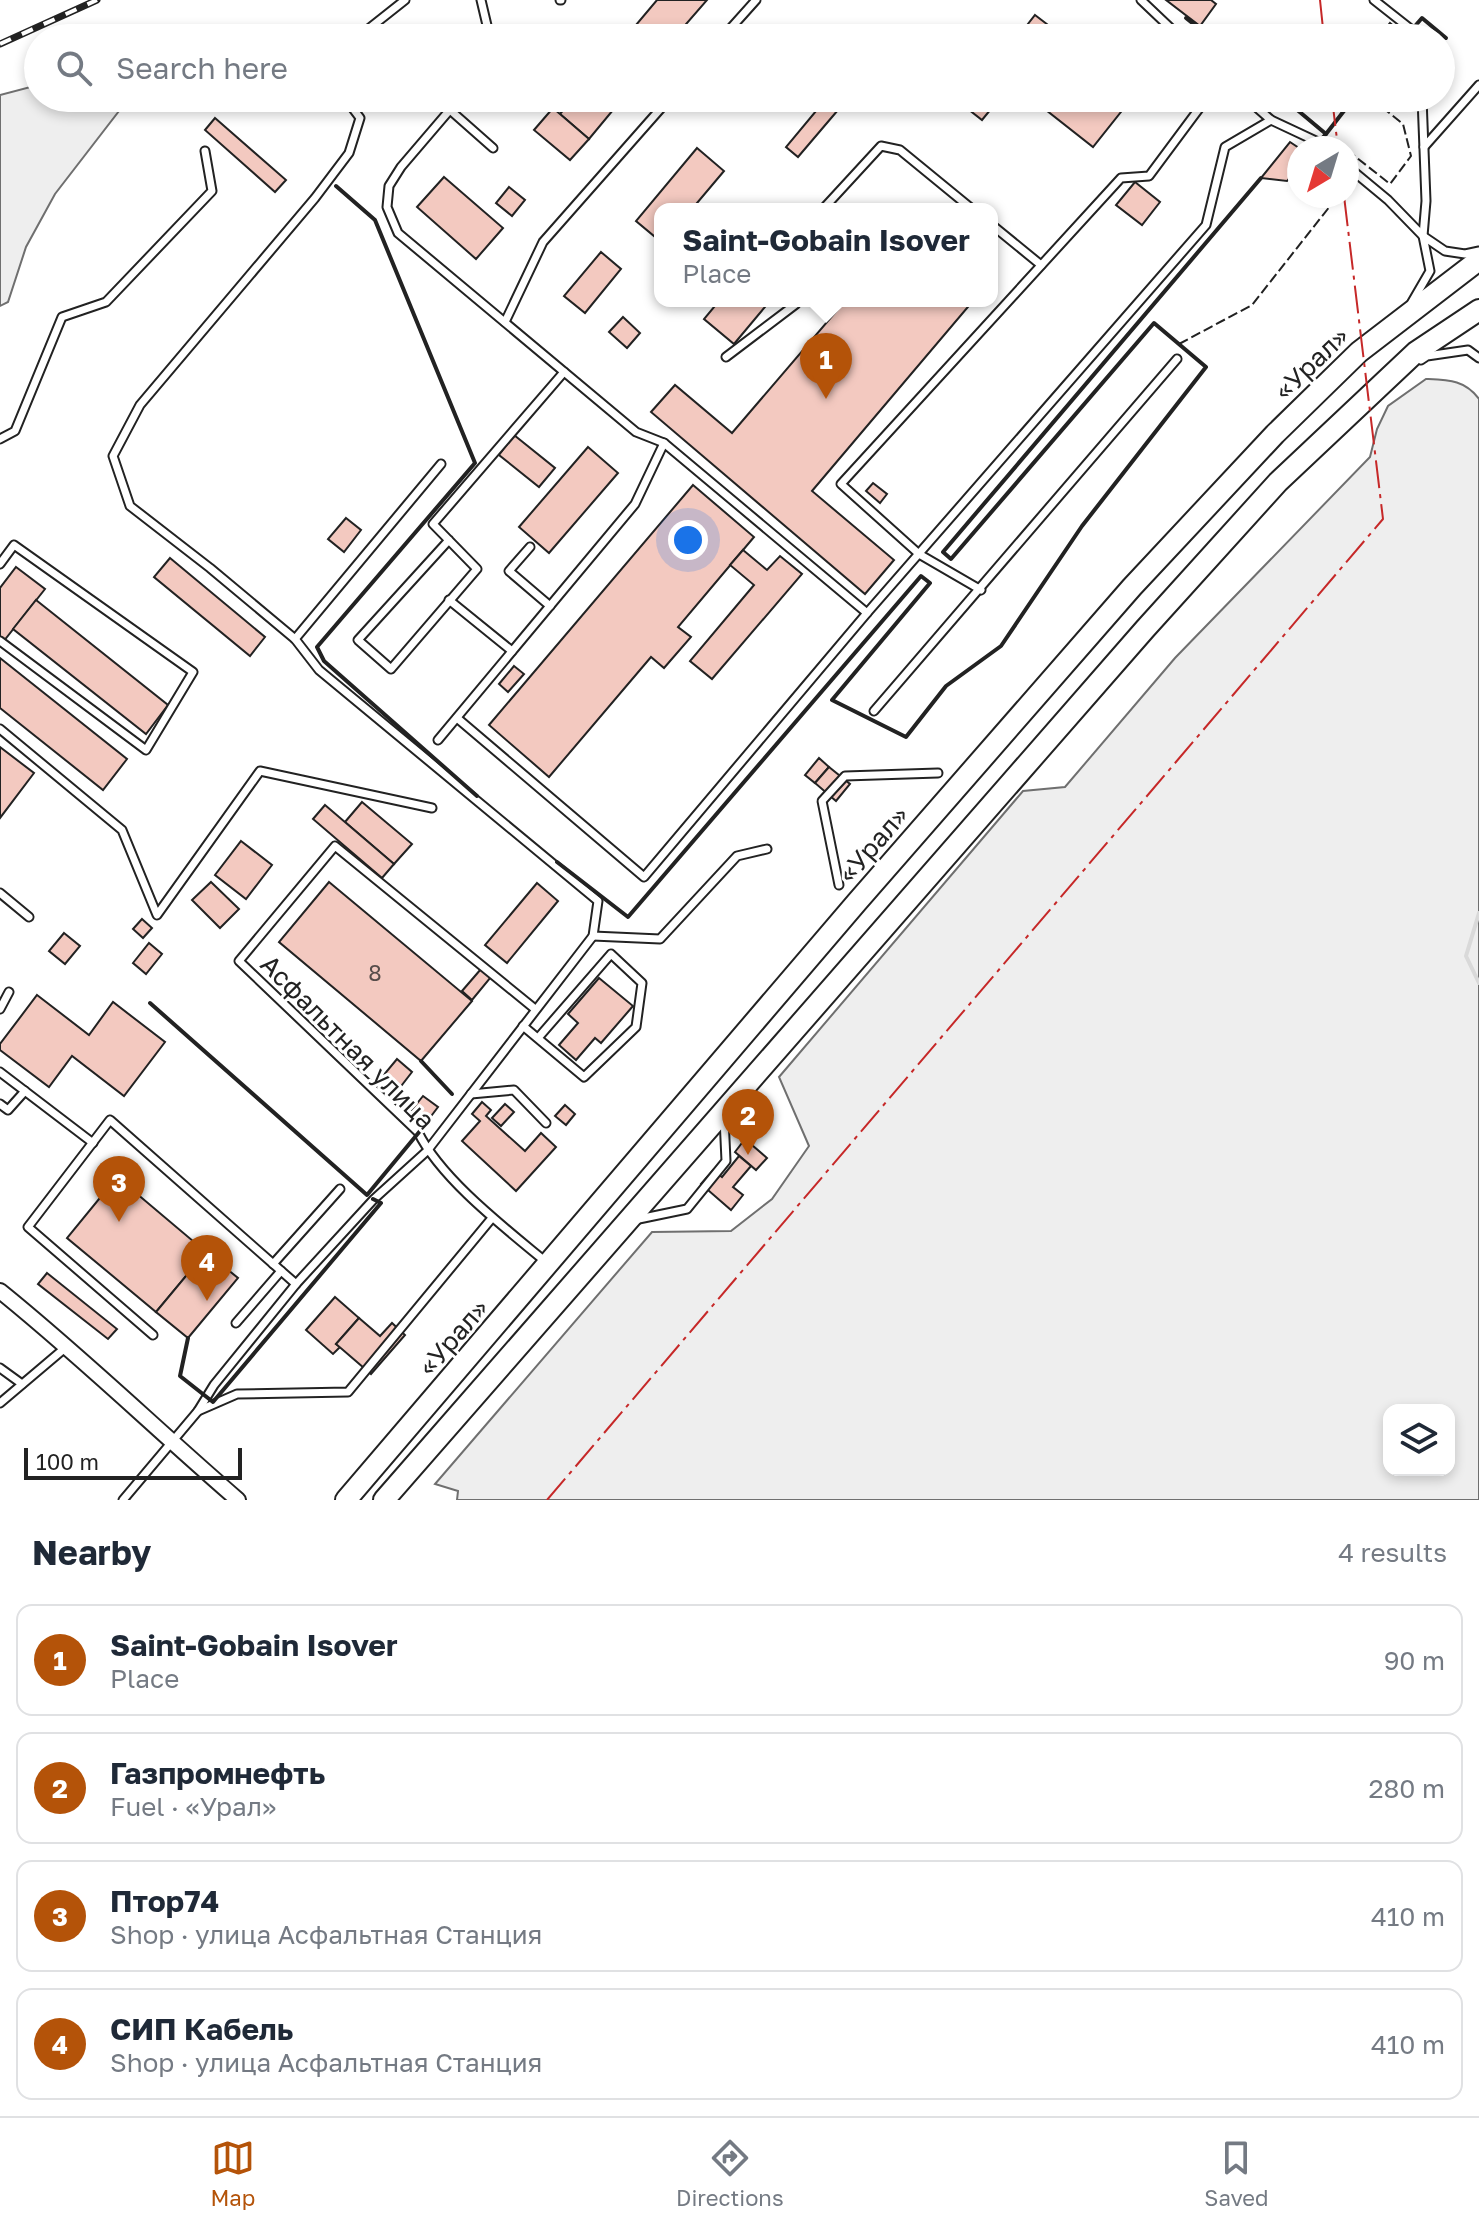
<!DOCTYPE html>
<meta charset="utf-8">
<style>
body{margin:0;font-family:"Golos Text",sans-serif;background:#f6f6f7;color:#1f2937}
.controls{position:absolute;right:24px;bottom:24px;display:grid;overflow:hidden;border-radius:16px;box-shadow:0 4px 12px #0003}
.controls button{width:72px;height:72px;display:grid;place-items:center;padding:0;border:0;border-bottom:2px solid #e0e1e3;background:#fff;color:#1f2937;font:40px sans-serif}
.compass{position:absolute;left:1287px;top:136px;width:72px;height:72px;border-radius:50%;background:#fff;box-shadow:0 4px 12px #0003;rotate:218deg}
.scale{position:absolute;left:24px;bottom:20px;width:218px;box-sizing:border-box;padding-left:8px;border:4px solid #222;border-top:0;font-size:22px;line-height:28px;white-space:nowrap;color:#222;-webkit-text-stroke:6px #fff;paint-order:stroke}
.you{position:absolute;left:688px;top:540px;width:28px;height:28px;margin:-20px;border:6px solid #fff;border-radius:50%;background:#1a73e8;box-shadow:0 0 0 12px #1a73e833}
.badge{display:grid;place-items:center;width:52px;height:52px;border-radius:50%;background:#b45309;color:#fff;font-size:26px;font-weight:700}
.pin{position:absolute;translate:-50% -66px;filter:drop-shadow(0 2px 4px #0008)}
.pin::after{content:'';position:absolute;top:42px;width:28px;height:24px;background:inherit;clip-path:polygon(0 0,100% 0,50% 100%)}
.popup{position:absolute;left:654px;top:203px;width:344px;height:104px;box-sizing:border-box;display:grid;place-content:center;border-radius:16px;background:#fff;filter:drop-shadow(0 2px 6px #0005);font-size:26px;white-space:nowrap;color:#747a83}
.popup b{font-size:30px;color:#1f2937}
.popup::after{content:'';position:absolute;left:50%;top:100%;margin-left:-16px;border:16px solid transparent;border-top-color:#fff}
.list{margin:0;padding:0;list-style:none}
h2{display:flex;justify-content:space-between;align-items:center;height:104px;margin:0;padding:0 32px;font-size:34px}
h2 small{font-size:26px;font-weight:400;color:#747a83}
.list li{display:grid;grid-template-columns:52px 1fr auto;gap:24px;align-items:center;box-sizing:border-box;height:112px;margin:0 16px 16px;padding:0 16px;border:2px solid #e0e1e3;border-radius:16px}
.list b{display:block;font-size:30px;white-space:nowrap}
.list p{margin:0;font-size:26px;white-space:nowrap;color:#747a83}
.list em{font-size:26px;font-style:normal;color:#747a83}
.icon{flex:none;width:44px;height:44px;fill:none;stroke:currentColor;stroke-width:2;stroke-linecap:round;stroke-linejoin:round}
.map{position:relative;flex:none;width:1479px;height:1500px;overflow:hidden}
.search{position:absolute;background:#fff;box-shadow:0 4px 12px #0003;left:24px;right:24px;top:24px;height:88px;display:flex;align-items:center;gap:20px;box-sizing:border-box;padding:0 28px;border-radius:44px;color:#747a83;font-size:30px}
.sheet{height:616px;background:#fff}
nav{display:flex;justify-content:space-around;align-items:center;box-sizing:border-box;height:112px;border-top:2px solid #e0e1e3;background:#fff;font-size:22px;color:#747a83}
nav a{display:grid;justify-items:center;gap:4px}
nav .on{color:#b45309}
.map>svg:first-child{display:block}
.green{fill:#eee;stroke:#6f6f6f;stroke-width:2;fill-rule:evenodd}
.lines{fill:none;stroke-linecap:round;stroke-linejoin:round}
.stream{stroke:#d9d9d9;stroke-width:4}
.building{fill:#f3c9c0;stroke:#222;stroke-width:2}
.lane-casing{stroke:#222;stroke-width:11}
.street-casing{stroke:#222;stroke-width:18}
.primary-casing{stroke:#222;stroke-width:24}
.lane{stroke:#fff;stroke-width:7}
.street{stroke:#fff;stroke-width:14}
.primary{stroke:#fff;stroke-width:20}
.rail-casing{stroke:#222;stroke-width:7}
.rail{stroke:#fff;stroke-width:4;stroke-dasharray:12;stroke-linecap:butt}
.fence{stroke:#222;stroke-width:2;stroke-dasharray:10 4;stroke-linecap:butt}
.wall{stroke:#222;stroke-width:4}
.power{stroke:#c62828;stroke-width:2;stroke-dasharray:28 6 4 6;stroke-linecap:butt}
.labels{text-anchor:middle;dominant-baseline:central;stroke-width:6;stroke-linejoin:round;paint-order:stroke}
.number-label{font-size:22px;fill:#564c4a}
.street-label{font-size:26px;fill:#222;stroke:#fff}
</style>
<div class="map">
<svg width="1479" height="1500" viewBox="0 0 1479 1500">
<rect width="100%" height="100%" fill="#fff"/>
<g class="green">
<path d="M38 85V98H129L55 194 26 247 8 302 0 306V95Z"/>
<path d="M1426 379C1449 380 1465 380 1479 399V1500H457L458 1491 435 1484 652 1232 731 1231 772 1199 809 1146 779 1077 1023 791 1065 787 1175 658 1370 457 1377 429 1388 406ZM1449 1410V1470H1389V1410Z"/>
</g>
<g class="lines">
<path class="stream" d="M1479 913 1466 956 1479 983"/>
</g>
<g class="building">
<path d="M657 0H707L674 38H625Z"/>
<path d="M1166 0H1211L1216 4 1200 26Z"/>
<path d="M1035 15 1065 38H1017Z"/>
<path d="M1390 23 1406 36 1404 38H1378Z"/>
<path d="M573 98H623L589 139 560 114Z"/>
<path d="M954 98H1000L982 120Z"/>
<path d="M1055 98H1132L1093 147 1046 110Z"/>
<path d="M826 99 838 110 798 157 786 147Z"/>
<path d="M553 108 589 139 570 160 534 130Z"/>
<path d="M215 118 286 180 275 192 205 130Z"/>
<path d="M1290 142 1299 148V166L1287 181 1261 178Z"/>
<path d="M697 148 724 171 692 209H660V241L636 221Z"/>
<path d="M444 177 503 228 476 259 417 207Z"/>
<path d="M1135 182 1160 202 1142 225 1116 205Z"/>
<path d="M509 187 525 200 512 216 496 203Z"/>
<path d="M601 252 621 269 585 313 564 296Z"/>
<path d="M719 301H770L734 344 704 319Z"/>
<path d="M845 301H973L812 491 894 560 865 594 651 412 675 385 732 433Z"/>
<path d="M623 317 640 333 627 348 609 332Z"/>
<path d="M514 435 555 468 539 487 499 455Z"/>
<path d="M588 447 618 473 549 553 519 527Z"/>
<path d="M873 483 887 494 880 503 866 491Z"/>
<path d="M693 485 754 537 678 627 691 637 664 668 651 657 549 777 489 725Z"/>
<path d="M346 518 361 530 344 552 328 539Z"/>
<path d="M743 550 767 570 780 556 802 574 712 679 690 661 754 585 730 565Z"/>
<path d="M170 558 265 637 250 656 154 577Z"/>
<path d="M16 567 45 589 3 642 0 639V588Z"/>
<path d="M36 600 168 705 146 734 13 629Z"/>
<path d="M0 658 127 759 103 790 0 708Z"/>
<path d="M514 666 524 674 508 692 499 684Z"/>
<path d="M0 747 34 773 0 818Z"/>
<path d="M819 758 829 767 815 783 805 775Z"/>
<path d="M829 767 850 784 836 801 815 783Z"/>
<path d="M362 802 412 844 394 864 345 822Z"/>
<path d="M325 805 394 864 382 878 313 819Z"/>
<path d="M241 841 272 865 246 899 215 875Z"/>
<path d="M211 882 239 909 220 928 192 900Z"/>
<path d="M329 882 472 1001 421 1061 279 942Z"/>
<path d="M537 883 558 901 507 963 485 945Z"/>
<path d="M142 919 152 928 143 938 133 929Z"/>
<path d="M64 933 80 946 65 964 49 951Z"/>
<path d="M149 943 162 954 146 974 133 963Z"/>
<path d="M481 969 491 977 472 1000 462 991Z"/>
<path d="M599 978 633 1006 601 1043 595 1038 576 1060 559 1045 578 1023 568 1014Z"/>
<path d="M37 995 89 1035 113 1002 165 1042 124 1096 72 1056 49 1087 0 1050V1044Z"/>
<path d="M397 1059 412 1072 398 1090 382 1077Z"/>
<path d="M423 1096 438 1107 422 1128 407 1116Z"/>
<path d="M482 1102 491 1110 486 1116 525 1151 541 1133 556 1147 516 1191 462 1141 480 1121 472 1114Z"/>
<path d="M505 1104 514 1112 501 1126 492 1118Z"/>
<path d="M565 1105 575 1114 566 1125 555 1116Z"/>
<path d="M745 1139 767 1158 756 1170 735 1152Z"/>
<path d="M739 1156 751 1166 733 1187 743 1195 731 1210 701 1184 713 1170 722 1177Z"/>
<path d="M117 1177 206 1252 156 1312 67 1238Z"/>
<path d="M206 1252 238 1278 188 1338 156 1312Z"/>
<path d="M47 1273 117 1329 108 1339 38 1284Z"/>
<path d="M335 1297 359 1318 336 1344 340 1347 333 1354 306 1330Z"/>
<path d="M359 1318 380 1336 392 1323 405 1335 371 1374 336 1344Z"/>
</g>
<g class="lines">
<defs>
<g id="lane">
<path d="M481 0 490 38"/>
<path d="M560 0H561"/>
<path d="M1141 0 1181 38"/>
<path d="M1374 0 1412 30 1413 38"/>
<path d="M357 38 405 0"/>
<path d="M722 38 756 0"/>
<path d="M1246 98 1271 120 1318 142 1326 148"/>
<path d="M450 110 493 148"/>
<path d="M1424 147 1479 85"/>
<path d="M1347 166 1388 200 1423 236 1445 251 1465 254 1479 251"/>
<path d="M823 209 881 146 900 150 972 209"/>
<path d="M992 225 1041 265"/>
<path d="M1412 302 1430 271 1423 236 1426 201 1422 98"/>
<path d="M505 322 543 242 670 98"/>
<path d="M726 357 796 304 797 301"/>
<path d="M1421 360 1427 356 1468 350 1479 358"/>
<path d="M0 439 15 431 62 317 106 302 212 191 205 151"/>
<path d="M449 540 358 640 391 669 477 569 433 524 564 372"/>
<path d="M530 547 509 571 550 606"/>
<path d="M0 564 14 545 193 672 146 750 0 641"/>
<path d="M981 590 919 554 841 484 1121 178 1149 176 1207 98"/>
<path d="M449 600 512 651"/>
<path d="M867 613 1206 225 1225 147 1271 120"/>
<path d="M295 639 441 464"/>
<path d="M874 711 1177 359"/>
<path d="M457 718 644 877 867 613 664 443 636 432 398 233 387 207 389 186 401 167 460 98"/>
<path d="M0 729 122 830 157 915 260 771 432 808"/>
<path d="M438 740 635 504 664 443"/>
<path d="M839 885 822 801 845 776 938 773"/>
<path d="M0 893 29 917"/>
<path d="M593 936 660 939 737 856 767 849"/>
<path d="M0 1009 9 992"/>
<path d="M535 1009 335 846 239 961 418 1132C441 1179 505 1228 546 1262"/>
<path d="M523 1026 584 1077 636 1027 642 983 611 954 538 1038"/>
<path d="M0 1072 93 1143"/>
<path d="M471 1094 514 1090 546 1123"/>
<path d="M0 1104 8 1110 25 1091"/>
<path d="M634 1220 687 1209 726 1161 724 1117"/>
<path d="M273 1264 340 1189"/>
<path d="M236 1323 281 1271"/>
<path d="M153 1335 28 1227 110 1120 296 1284"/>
<path d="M0 1368 22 1384"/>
<path d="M0 1403 65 1348"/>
<path d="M198 1411 214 1385 296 1284 374 1199 427 1151 593 936 598 901 319 670 295 639 210 568 130 506 113 456 140 405 315 198 349 153 360 118 345 98"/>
<path d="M123 1500 198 1411 237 1394 348 1392 492 1218"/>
</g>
<path id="street" d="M0 1291C82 1357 158 1431 238 1500"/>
<g id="primary">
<path d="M346 1500 857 902 1132 587 1275 434 1359 352 1479 260"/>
<path d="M384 1500 1145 629 1278 482 1416 352 1479 310"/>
</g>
</defs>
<use href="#lane" class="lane-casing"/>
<use href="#street" class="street-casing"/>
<use href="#primary" class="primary-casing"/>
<use href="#lane" class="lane"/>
<use href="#street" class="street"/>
<use href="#primary" class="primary"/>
<defs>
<path id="rail" d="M0 44 97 0"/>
</defs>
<use href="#rail" class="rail-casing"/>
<use href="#rail" class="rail"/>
<g class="fence">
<path d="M1347 150 1390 184 1411 156 1403 124 1371 98"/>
<path d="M1347 182V184"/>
<path d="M1179 344 1252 305 1338 196"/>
</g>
<g class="wall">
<path d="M1186 18 1211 38"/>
<path d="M1409 33 1422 18 1446 38"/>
<path d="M1283 98 1326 134 1313 148"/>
<path d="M1326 134 1354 98"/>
<path d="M336 186 375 220 475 463 317 647 324 661 477 796"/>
<path d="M557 862 628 917 921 576 930 583 832 700 906 737 946 686 1001 646 1082 526 1206 367 1154 323 951 559 943 552 1261 178"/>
<path d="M150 1003 367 1195 420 1131"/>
<path d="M421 1061 452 1094"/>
<path d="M188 1338 180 1376 213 1402 381 1203 373 1199"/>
</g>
<g class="power">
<path d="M1320 0 1324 38"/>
<path d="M1332 98 1338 148"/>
<path d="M547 1500 1383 519 1344 196"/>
</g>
</g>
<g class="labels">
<g class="number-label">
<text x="375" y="972">8</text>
</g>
<g class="street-label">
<text transform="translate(1311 363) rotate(-44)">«Урал»</text>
<text transform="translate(873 844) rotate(-49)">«Урал»</text>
<text transform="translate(348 1042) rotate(45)">Асфальтная улица</text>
<text transform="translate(453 1337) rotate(-49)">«Урал»</text>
</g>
</g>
</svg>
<div class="controls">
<button><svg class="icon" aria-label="layers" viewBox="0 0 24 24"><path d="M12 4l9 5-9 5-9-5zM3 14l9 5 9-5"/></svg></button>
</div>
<svg class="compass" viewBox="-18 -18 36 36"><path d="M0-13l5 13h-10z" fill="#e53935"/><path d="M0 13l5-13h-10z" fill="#747a83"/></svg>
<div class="scale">100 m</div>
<div class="you"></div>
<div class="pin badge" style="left:826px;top:399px">1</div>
<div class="popup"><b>Saint-Gobain Isover</b>Place</div>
<div class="pin badge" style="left:748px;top:1155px">2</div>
<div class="pin badge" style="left:119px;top:1222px">3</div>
<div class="pin badge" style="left:207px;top:1301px">4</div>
<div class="search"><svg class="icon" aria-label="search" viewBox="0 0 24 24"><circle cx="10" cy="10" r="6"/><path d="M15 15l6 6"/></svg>Search here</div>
</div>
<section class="sheet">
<h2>Nearby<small>4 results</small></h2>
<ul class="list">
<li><span class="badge">1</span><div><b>Saint-Gobain Isover</b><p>Place</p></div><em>90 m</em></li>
<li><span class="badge">2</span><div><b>Газпромнефть</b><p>Fuel · «Урал»</p></div><em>280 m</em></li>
<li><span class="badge">3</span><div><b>Птор74</b><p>Shop · улица Асфальтная Станция</p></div><em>410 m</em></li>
<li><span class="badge">4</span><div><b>СИП Кабель</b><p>Shop · улица Асфальтная Станция</p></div><em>410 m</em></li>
</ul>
</section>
<nav>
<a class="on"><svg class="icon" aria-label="map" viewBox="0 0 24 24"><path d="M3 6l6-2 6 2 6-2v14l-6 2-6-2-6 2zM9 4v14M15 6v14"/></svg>Map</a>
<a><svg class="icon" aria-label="directions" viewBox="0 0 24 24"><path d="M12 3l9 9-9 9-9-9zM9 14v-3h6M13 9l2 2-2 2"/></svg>Directions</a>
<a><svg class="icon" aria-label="saved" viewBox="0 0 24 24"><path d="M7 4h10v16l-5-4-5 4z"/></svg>Saved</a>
</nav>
